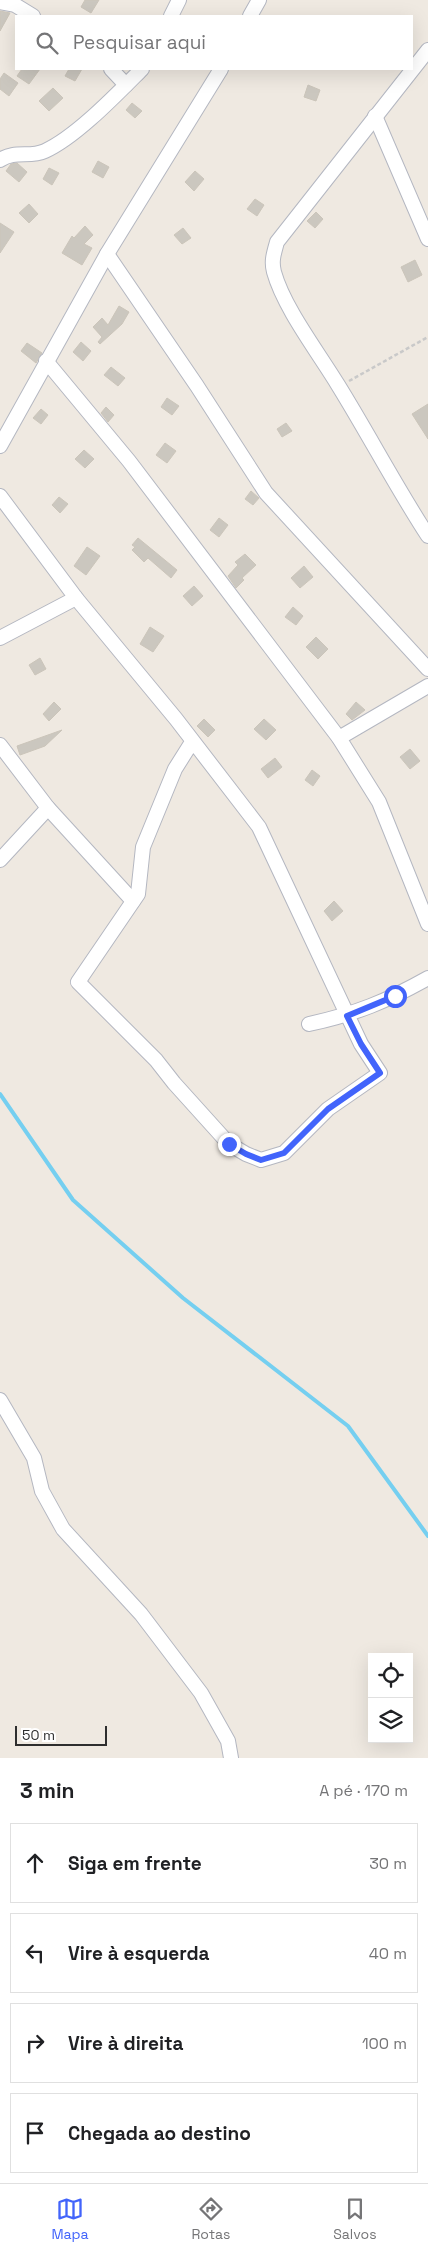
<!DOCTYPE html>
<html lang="pt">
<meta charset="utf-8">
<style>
body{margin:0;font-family:"Space Grotesk",sans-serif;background:#f6f6f6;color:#202124}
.controls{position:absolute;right:15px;bottom:15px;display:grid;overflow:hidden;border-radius:0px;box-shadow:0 5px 20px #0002}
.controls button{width:45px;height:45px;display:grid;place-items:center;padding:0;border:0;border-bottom:1px solid #e0e0e0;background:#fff;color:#202124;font:25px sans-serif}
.scale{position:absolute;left:15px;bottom:12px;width:92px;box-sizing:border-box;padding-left:5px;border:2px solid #2e2e2e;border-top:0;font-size:14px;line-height:18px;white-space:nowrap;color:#2e2e2e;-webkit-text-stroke:4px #fff;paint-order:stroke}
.stop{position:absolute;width:15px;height:15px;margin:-11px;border:4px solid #4264fb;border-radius:50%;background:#fff}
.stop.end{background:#4264fb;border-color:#fff;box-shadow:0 1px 5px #0008}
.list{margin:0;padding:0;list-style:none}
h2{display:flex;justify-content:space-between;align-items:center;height:65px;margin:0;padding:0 20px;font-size:21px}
h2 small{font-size:16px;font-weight:400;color:#757577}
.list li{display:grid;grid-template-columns:32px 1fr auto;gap:15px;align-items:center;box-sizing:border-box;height:80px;margin:0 10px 10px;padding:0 10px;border:1px solid #e0e0e0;border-radius:0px}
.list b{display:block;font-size:19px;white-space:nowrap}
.list em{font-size:16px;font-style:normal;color:#757577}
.icon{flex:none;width:28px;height:28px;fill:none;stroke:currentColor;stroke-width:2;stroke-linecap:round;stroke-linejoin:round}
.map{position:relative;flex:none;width:428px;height:1758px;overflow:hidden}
.search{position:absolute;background:#fff;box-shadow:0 5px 20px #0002;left:15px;right:15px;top:15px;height:55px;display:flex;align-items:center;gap:12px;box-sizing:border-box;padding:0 18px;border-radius:0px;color:#757577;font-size:19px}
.sheet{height:425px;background:#fff}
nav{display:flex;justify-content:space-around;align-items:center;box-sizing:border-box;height:70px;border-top:1px solid #e0e0e0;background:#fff;font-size:14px;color:#757577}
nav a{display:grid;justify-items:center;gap:2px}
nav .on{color:#4264fb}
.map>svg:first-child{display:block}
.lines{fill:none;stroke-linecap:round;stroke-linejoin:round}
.stream{stroke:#75cff0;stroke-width:4}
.building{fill:#cbc7bf;stroke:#cbc5ba}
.minor-casing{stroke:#b4b7c1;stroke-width:16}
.path{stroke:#c9c9c9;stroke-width:2.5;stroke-dasharray:4 2.5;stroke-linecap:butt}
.minor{stroke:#fff;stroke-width:14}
.route{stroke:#4264fb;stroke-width:6}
</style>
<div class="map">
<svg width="428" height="1758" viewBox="0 0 428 1758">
<rect width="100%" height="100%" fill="#efe9e1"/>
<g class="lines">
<path class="stream" d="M0 1094 73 1200 183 1298 348 1426 428 1536"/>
</g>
<g class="building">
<path d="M85 0H99L91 13 81 7Z"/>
<path d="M0 11 10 13 0 31Z"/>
<path d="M22 69H40L29 84 17 76Z"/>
<path d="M69 69H82L75 81 65 76Z"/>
<path d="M4 73 18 83 9 96 0 89V79Z"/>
<path d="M308 85 320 90 316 101 304 97Z"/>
<path d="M53 88 63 98 49 111 39 101Z"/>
<path d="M132 103 142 111 135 118 126 110Z"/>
<path d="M98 161 109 167 103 178 92 172Z"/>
<path d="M17 163 27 172 19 182 6 171 11 164Z"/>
<path d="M49 168 59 173 52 185 43 179Z"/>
<path d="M195 171 204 179 194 191 185 182Z"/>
<path d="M255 199 264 205 257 216 247 209Z"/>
<path d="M29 204 38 214 29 223 19 213Z"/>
<path d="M316 212 323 219 315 228 307 221Z"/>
<path d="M0 223 14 232 0 253Z"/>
<path d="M85 226 93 235 84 244 92 248 82 265 62 253 72 236 74 238Z"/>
<path d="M183 228 191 238 182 244 174 235Z"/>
<path d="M415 260 422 275 408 282 401 267Z"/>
<path d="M119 306 129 312 122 324 100 344 98 342 102 337 93 327 102 318 108 325Z"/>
<path d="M81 342 91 351 83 361 73 352Z"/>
<path d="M27 343 42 353 36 363 21 351Z"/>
<path d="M111 367 125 378 118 386 104 375Z"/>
<path d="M167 398 179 406 172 415 161 407Z"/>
<path d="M428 404V439L412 414Z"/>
<path d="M106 407 114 415 108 422 101 413Z"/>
<path d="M41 409 48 415 41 424 33 418Z"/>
<path d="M286 423 292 431 282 437 277 429Z"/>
<path d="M165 443 176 451 167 463 156 455Z"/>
<path d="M84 450 94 459 85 468 75 459Z"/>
<path d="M251 491 259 498 253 505 245 499Z"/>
<path d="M59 497 68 504 60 513 52 505Z"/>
<path d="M219 518 228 525 219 537 210 530Z"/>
<path d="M138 538 177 570 171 578 148 558 144 562 132 550 135 547 132 545Z"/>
<path d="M87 547 100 556 86 575 74 566Z"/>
<path d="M245 554 256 565 242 578 244 580 236 588 228 576 238 565 235 562Z"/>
<path d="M304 566 313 577 300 588 291 578Z"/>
<path d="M194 586 203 596 192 606 183 596Z"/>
<path d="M293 607 303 616 296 625 285 617Z"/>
<path d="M150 627 164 636 153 652 140 644Z"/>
<path d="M316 637 328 649 318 659 306 647Z"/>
<path d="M40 658 46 669 35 675 29 665Z"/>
<path d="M54 702 61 709 49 721 43 714Z"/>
<path d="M356 702 365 710 352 720 346 714Z"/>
<path d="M204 719 215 730 208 737 197 726Z"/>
<path d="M264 719 276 730 266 740 254 729Z"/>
<path d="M62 730 45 746 20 755 17 746Z"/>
<path d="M410 749 420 761 410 769 400 757Z"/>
<path d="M275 758 282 767 268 778 261 769Z"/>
<path d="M312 770 320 776 313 786 305 780Z"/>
<path d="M334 901 343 911 332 921 324 911Z"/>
</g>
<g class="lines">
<defs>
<g id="minor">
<path d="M0 2 15 5 33 16"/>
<path d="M171 16 179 0"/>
<path d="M250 16 259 0"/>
<path d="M428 50 277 242C274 253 271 261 274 272 284 308 318 352 338 385 369 435 396 487 428 536"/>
<path d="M111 69 126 85"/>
<path d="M375 116 428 239"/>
<path d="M0 160C15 150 30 158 45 151 76 137 117 94 142 69"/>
<path d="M107 254 197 386 266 493 428 669"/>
<path d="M46 361 129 461 339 738 379 802 428 924"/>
<path d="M0 446 107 254 221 69"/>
<path d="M0 496 76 598 176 719 259 827 361 1044 380 1073 328 1109 284 1153 261 1160 246 1154 229 1144 174 1083 156 1060 78 982 138 894 143 847 175 769 192 742"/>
<path d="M0 638 76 598"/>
<path d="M339 738 428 686"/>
<path d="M0 745 48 808 133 901"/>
<path d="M0 860 48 808"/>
<path d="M309 1024C356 1014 387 1001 428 978"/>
<path d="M0 1400 34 1458 42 1491 63 1529 141 1614 201 1693 228 1741 231 1758"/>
</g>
</defs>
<use href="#minor" class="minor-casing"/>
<path class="path" d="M349 381 428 337"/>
<use href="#minor" class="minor"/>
</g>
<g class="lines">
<path class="route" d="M229 1144 246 1154 261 1160 284 1153 328 1109 380 1073 361 1044 347 1016 395 996"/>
</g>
</svg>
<div class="controls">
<button><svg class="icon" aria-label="locate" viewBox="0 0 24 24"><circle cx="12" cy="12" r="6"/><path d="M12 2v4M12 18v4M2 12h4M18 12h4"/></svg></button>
<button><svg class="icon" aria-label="layers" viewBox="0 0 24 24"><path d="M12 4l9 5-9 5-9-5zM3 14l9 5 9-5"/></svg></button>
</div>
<div class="scale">50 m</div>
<div class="stop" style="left:395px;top:996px"></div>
<div class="stop end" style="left:229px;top:1144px"></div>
<div class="search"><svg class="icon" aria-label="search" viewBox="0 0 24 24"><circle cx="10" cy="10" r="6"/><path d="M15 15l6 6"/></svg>Pesquisar aqui</div>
</div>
<section class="sheet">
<h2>3 min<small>A pé · 170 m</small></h2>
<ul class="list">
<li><svg class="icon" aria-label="ahead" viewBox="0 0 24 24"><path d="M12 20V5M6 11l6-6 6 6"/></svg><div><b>Siga em frente</b></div><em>30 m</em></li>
<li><svg class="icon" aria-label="left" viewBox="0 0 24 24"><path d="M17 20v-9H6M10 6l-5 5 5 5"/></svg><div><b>Vire à esquerda</b></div><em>40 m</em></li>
<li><svg class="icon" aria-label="right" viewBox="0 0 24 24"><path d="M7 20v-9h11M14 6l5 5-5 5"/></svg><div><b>Vire à direita</b></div><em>100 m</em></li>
<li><svg class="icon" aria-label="arrive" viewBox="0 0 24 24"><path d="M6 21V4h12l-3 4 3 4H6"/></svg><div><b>Chegada ao destino</b></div></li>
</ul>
</section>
<nav>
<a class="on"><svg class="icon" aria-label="map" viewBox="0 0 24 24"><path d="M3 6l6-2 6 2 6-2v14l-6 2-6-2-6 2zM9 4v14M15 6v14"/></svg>Mapa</a>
<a><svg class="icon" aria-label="directions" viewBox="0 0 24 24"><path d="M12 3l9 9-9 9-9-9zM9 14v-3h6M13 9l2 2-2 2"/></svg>Rotas</a>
<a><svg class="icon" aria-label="saved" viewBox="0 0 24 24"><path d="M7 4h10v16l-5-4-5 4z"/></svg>Salvos</a>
</nav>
